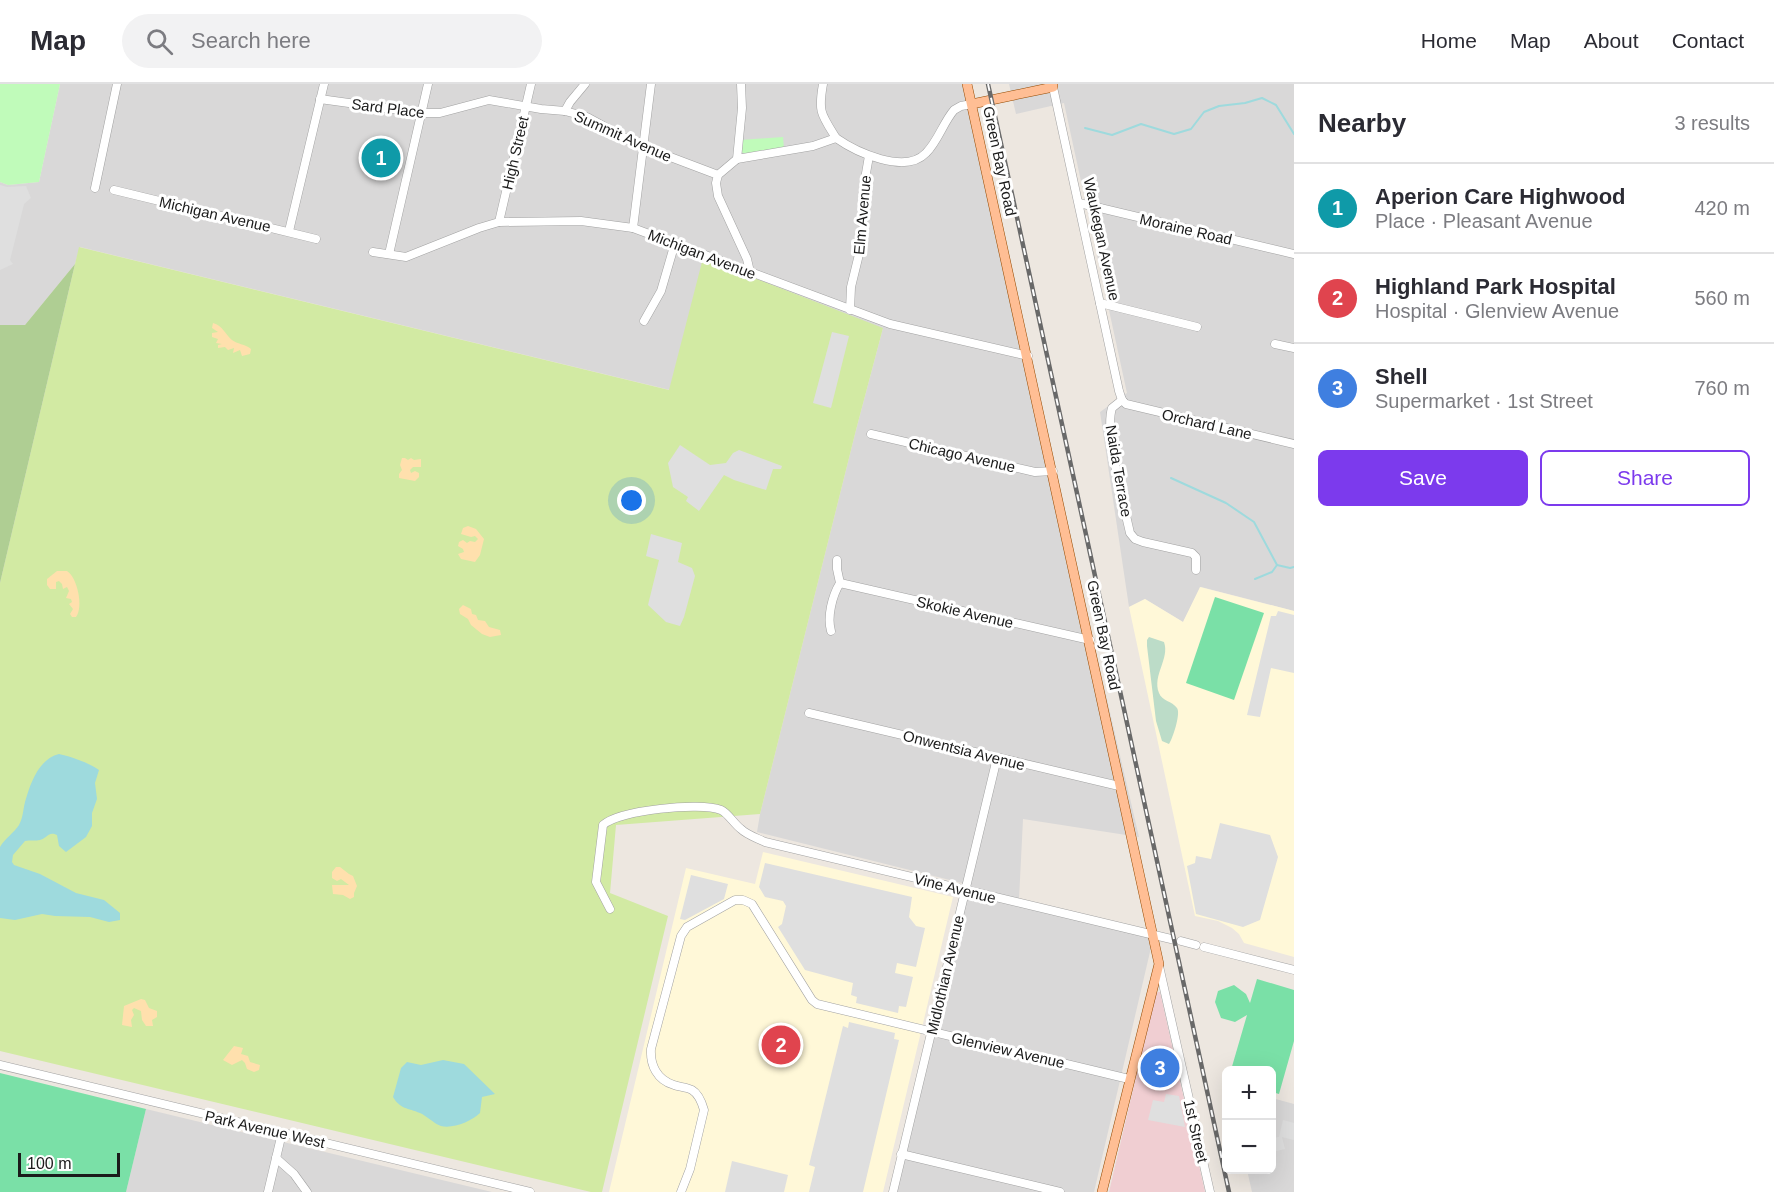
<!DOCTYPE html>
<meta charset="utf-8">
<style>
body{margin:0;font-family:Arial,sans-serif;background:#f2f2f3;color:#2b2b33}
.controls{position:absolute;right:18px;bottom:18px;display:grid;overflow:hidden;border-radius:9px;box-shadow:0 6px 24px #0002}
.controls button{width:54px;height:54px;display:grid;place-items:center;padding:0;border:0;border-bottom:2px solid #e1e1e2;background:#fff;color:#2b2b33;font:30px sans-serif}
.scale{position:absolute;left:18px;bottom:15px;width:102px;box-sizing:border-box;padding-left:6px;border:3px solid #1b1b1b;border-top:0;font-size:16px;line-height:21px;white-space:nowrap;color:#1b1b1b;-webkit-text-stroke:4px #fff;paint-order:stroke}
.you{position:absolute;left:632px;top:417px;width:21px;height:21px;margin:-15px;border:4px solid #fff;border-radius:50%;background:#1a73e8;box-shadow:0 0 0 9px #1a73e833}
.badge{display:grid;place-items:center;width:39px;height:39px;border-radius:50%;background:#7c3aed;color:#fff;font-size:20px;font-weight:700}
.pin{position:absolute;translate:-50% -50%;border:3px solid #fff;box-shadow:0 2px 6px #0006}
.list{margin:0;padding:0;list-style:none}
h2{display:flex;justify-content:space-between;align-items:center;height:78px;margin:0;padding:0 24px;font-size:26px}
h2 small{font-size:20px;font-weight:400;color:#7c7c81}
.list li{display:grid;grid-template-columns:39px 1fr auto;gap:18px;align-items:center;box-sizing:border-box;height:90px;padding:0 24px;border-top:2px solid #e1e1e2}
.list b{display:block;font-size:22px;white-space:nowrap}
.list p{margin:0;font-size:20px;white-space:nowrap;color:#7c7c81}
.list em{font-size:20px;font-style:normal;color:#7c7c81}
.actions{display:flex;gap:12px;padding:18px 24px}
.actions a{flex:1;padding:14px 0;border:2px solid #7c3aed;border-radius:9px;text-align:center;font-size:21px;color:#7c3aed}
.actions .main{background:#7c3aed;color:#fff}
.icon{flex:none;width:33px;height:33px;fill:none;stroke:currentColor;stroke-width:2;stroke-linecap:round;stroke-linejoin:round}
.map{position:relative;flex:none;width:1294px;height:1108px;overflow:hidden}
header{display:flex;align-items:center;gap:36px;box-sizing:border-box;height:84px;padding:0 30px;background:#fff;border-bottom:2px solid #e1e1e2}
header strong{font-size:28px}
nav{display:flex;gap:33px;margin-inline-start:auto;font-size:21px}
.search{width:420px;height:54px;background:#f2f2f3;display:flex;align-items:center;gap:15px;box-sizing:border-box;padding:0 21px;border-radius:33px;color:#7c7c81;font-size:22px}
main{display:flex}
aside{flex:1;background:#fff}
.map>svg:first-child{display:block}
.residential{fill:#d9d8d8}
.commercial{fill:#f0ced2}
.education{fill:#fff8d8}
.grass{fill:#d2eaa3}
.forest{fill:#afce93}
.wetland{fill:#bcdcc8}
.sand{fill:#ffe0ad}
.park{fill:#c0fbba}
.pitch{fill:#7ae0a7}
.parking{fill:#dfdfdf}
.water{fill:#9edadd}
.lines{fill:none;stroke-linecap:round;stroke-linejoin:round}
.stream{stroke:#9edadd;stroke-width:2}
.minor-casing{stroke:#a2a2a2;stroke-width:9}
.major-casing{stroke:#934900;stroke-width:10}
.minor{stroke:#fff;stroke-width:8}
.major{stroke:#ffbe94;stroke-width:9}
.rail-casing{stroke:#696969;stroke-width:4.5}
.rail{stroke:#fff;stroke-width:2;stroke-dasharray:7;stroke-linecap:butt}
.labels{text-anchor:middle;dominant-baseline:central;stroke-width:6;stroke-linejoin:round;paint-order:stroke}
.street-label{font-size:15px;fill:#1b1b1b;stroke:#fff}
</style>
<header>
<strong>Map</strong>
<div class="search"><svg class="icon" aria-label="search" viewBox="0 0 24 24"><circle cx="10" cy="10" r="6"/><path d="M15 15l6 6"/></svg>Search here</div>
<nav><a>Home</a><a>Map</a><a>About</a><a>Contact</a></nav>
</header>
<main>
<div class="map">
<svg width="1294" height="1108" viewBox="0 0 1294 1108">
<rect width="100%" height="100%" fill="#ede7e0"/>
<g class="residential">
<path d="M60 0H964L1139 753 1023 735 1019 815 1153 855 1094 1108H896L970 801 757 748 760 730 856 346 883 244 670 306 80 163 75 180 25 241H0V98L8 101 39 98Z"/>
<path d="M1009 0H1294V527L1201 503 1183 538 1145 515 1129 523 1100 328 1127 309 1064 19 1016 30Z"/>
<path d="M1272 1014 1294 1020V1108H1252L1247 1086H1272Z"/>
<path d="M146 1025 492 1108H126Z"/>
</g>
<path class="commercial" d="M1156 908H1160L1205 1108H1109Z"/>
<g class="education">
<path d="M1200 503 1294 527V873L1244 859 1239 850 1232 844 1218 837 1195 832 1129 523 1145 515 1183 538Z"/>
<path d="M763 768 953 813 883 1108H609L686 784 755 800Z"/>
</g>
<path class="grass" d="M79 163 669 306 703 174 883 244 856 346 760 730 616 741 610 809 668 832 602 1108H591L0 967V499Z"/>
<path class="forest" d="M75 180 0 499V241H25Z"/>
<path class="wetland" d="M1149 553 1164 558C1170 575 1152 591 1159 609 1162 617 1172 617 1177 624 1181 629 1173 654 1169 660L1162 657 1156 637 1147 562V556Z"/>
<g class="sand">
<path d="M213 239C223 242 225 250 232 256 237 260 245 260 251 265L250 270 242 272 240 266 233 269 234 264 228 266 225 263 218 264V261L222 260 216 259 218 255 212 253V249L218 248 212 244Z"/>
<path d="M402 374H405L408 376 411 374 414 376 421 375V383H413L410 386 411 389 415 387 419 389V393L415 397 399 394V390L402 386 400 381Z"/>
<path d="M468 442 476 445 484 455 480 471 475 478 461 475 458 470 464 468 463 465 458 462 459 458 463 456 467 459 470 457 475 458 478 455 475 452 471 453 461 450 463 444Z"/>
<path d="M57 487H67C77 493 84 523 76 533H72L70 530 73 525 69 520 72 518 71 515 66 514 69 507 67 503 63 505 62 500 59 497 56 498V505H50L47 501V495Z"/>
<path d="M463 521 471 525 472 530 476 531 478 536 485 537 489 543 500 546 501 551 490 553 482 550 471 541 468 535 460 530 459 525Z"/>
<path d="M336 783H340L349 790 353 792 357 802 354 809V813L350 815 343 811 333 810 332 801H349L341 795 337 797 332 794V788Z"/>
<path d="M141 915 145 916 149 924 157 927V933L152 936 153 942H146L142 936 141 927 134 924 132 926 134 931 131 936 132 943 122 941 124 922Z"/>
<path d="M234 962 243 964 241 970 248 972 250 978 260 981 259 986 254 988 247 985 245 979 242 976 232 981 223 976Z"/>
</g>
<g class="park">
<path d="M0 0H60L39 98 8 101 0 98Z"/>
<path d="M783 53 784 65 745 70 740 67V56Z"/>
</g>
<g class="pitch">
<path d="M1215 513 1264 529 1234 616 1186 599Z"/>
<path d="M1257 895 1294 906V957L1279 1010 1272 1008V986H1231L1247 931 1235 938 1221 934 1215 918 1218 907 1234 901 1246 910 1250 919Z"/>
<path d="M0 989 146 1025 126 1108H0Z"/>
</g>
<g class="parking">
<path d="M0 101 7 103 26 102 31 114 24 120 10 176 13 180 0 186Z"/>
<path d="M832 248 849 252 831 324 813 319Z"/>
<path d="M680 361 710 381 726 379 733 369 739 366 782 382 781 385H773L766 406 734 396 724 391 699 427 686 417 688 413 673 403 668 379Z"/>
<path d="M651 450 682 459 678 478 692 484 695 492 684 533 680 542 666 538 648 521 659 476 646 472Z"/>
<path d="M1278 527 1294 531V589L1271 584 1260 633 1247 631 1271 532H1276Z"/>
<path d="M1220 739 1270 751 1278 773 1260 836 1243 843 1196 830 1187 782 1195 779 1196 772 1211 775Z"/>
<path d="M765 779 912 813 909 833 916 842 925 844 916 883 897 879 895 889 913 893 906 923 899 922 898 929 856 919 857 913 851 911 853 899 805 886 778 843 782 840 786 822 783 817 765 813 759 803Z"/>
<path d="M691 791 728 800 724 815 685 836 680 835Z"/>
<path d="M849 938 895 949 894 955 899 956 863 1108H809L815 1083 809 1081 843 942 848 944Z"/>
<path d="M1166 1010 1179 1012 1185 1043 1148 1036 1153 1016 1164 1018Z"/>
<path d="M1283 1036 1294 1039V1056L1282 1053 1285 1065 1272 1068V1054L1279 1053Z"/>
<path d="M732 1077 788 1091 784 1108H725Z"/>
</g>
<g class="water">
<path d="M59 670C69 672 90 679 99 686L95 699 97 715 92 729V742L86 753 66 768 59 762 57 751C48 747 48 754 40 756 36 757 30 756 25 757L13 771 12 778 14 781 40 790 76 809 104 816 120 829V836L109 838 90 833 55 832 42 830 15 836 0 834V763C5 754 14 749 19 741 23 734 23 726 25 718 30 701 38 675 59 670Z"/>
<path d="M443 976 464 980 495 1010 482 1013 480 1029C472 1037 453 1045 441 1042 433 1039 427 1032 420 1029 408 1024 400 1025 393 1013L401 984 407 978 421 981Z"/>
</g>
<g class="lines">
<g class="stream">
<path d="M1085 44 1112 51 1141 40 1174 50 1191 45 1204 28 1219 22 1245 19 1262 14 1276 21 1294 50"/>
<path d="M1171 394 1226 419 1254 438 1277 481 1290 484 1294 483"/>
<path d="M1255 495 1272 488 1277 481"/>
</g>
<defs>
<g id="minor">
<path d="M741 0 742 24 737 75 813 62 836 54C856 68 905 91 926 69 938 57 943 39 954 26L961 22 972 20"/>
<path d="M823 0C818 28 821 30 836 54"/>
<path d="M1053 3 1119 307 1122 316"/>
<path d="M320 15 421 29H440L489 16 541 25 565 27 587 33 636 60 718 91"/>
<path d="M565 27 570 18 585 0"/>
<path d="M737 75 718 91 716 99 718 112 747 175 750 188"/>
<path d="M95 104 117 0"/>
<path d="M114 106 316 155"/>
<path d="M1079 119 1294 170"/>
<path d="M499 138 531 0"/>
<path d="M633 144 651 0"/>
<path d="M289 147 324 0"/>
<path d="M373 168 406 173 479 144 499 138 581 137 633 144 890 240 1028 272"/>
<path d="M389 170 428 0"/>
<path d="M1100 219 1197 243"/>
<path d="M850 226 851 203 863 154 865 95 869 72"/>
<path d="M644 237 661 207 675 159"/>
<path d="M1275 260 1294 264"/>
<path d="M1122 316 1112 324C1104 349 1124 421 1130 449L1135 455 1143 458 1192 469 1196 473V486"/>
<path d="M1122 316 1126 320 1294 360"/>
<path d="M871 350 1035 388 1053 387"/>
<path d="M840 499 1090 556"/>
<path d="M831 547C827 533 832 512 840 499L837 485V476"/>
<path d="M809 629 1119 702"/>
<path d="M610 825 596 798 603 741C619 726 700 718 721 726 728 729 734 740 741 745 747 751 757 754 765 758L1171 855"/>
<path d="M1181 857 1196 861"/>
<path d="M1204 863 1294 886"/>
<path d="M1159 882 1210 1108"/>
<path d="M0 981 530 1108"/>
<path d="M901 1070 1060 1108"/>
<path d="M276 1074 294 1090 307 1108"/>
<path d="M268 1108 282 1049"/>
<path d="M681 1108 690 1085 704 1026C702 1019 699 1010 692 1006 687 1003 679 1003 674 1001 657 996 650 981 651 965L681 852 687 843 735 816H743L752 820 812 916 817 920 1129 995"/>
<path d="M893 1108 997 674"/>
</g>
<g id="major">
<path d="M967 0 1159 880 1102 1108"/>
<path d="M972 20 1053 3V0"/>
</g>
</defs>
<use href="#minor" class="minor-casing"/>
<use href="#major" class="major-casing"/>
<use href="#minor" class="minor"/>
<use href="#major" class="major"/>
<defs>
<path id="rail" d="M988 0 1229 1108"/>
</defs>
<use href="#rail" class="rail-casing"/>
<use href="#rail" class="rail"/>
</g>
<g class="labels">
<g class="street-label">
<text transform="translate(388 24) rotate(7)">Sard Place</text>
<text transform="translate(623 52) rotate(24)">Summit Avenue</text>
<text transform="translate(515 69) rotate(-77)">High Street</text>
<text transform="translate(1000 77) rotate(78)">Green Bay Road</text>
<text transform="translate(215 130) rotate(13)">Michigan Avenue</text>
<text transform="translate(862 131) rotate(-85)">Elm Avenue</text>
<text transform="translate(1186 145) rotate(13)">Moraine Road</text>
<text transform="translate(1102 155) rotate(78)">Waukegan Avenue</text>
<text transform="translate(702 170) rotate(21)">Michigan Avenue</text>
<text transform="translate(1207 340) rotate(13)">Orchard Lane</text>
<text transform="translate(962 371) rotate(13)">Chicago Avenue</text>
<text transform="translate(1119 387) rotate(80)">Naida Terrace</text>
<text transform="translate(965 528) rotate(13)">Skokie Avenue</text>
<text transform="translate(1104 551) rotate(78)">Green Bay Road</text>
<text transform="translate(964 666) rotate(14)">Onwentsia Avenue</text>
<text transform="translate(955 804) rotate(14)">Vine Avenue</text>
<text transform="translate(945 891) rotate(-77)">Midlothian Avenue</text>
<text transform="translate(1008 966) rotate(13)">Glenview Avenue</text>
<text transform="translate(265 1045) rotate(13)">Park Avenue West</text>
<text transform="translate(1196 1047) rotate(77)">1st Street</text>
</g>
</g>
</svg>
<div class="controls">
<button>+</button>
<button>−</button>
</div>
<div class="scale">100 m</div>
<div class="you"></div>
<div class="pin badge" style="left:381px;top:74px;background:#0f9aa8">1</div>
<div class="pin badge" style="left:781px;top:961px;background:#e0444e">2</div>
<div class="pin badge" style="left:1160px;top:984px;background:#3f7fe0">3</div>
</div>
<aside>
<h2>Nearby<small>3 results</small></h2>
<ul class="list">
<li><span class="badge" style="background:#0f9aa8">1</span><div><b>Aperion Care Highwood</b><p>Place · Pleasant Avenue</p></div><em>420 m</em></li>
<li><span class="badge" style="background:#e0444e">2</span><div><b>Highland Park Hospital</b><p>Hospital · Glenview Avenue</p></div><em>560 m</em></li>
<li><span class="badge" style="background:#3f7fe0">3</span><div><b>Shell</b><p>Supermarket · 1st Street</p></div><em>760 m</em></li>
</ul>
<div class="actions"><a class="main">Save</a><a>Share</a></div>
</aside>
</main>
